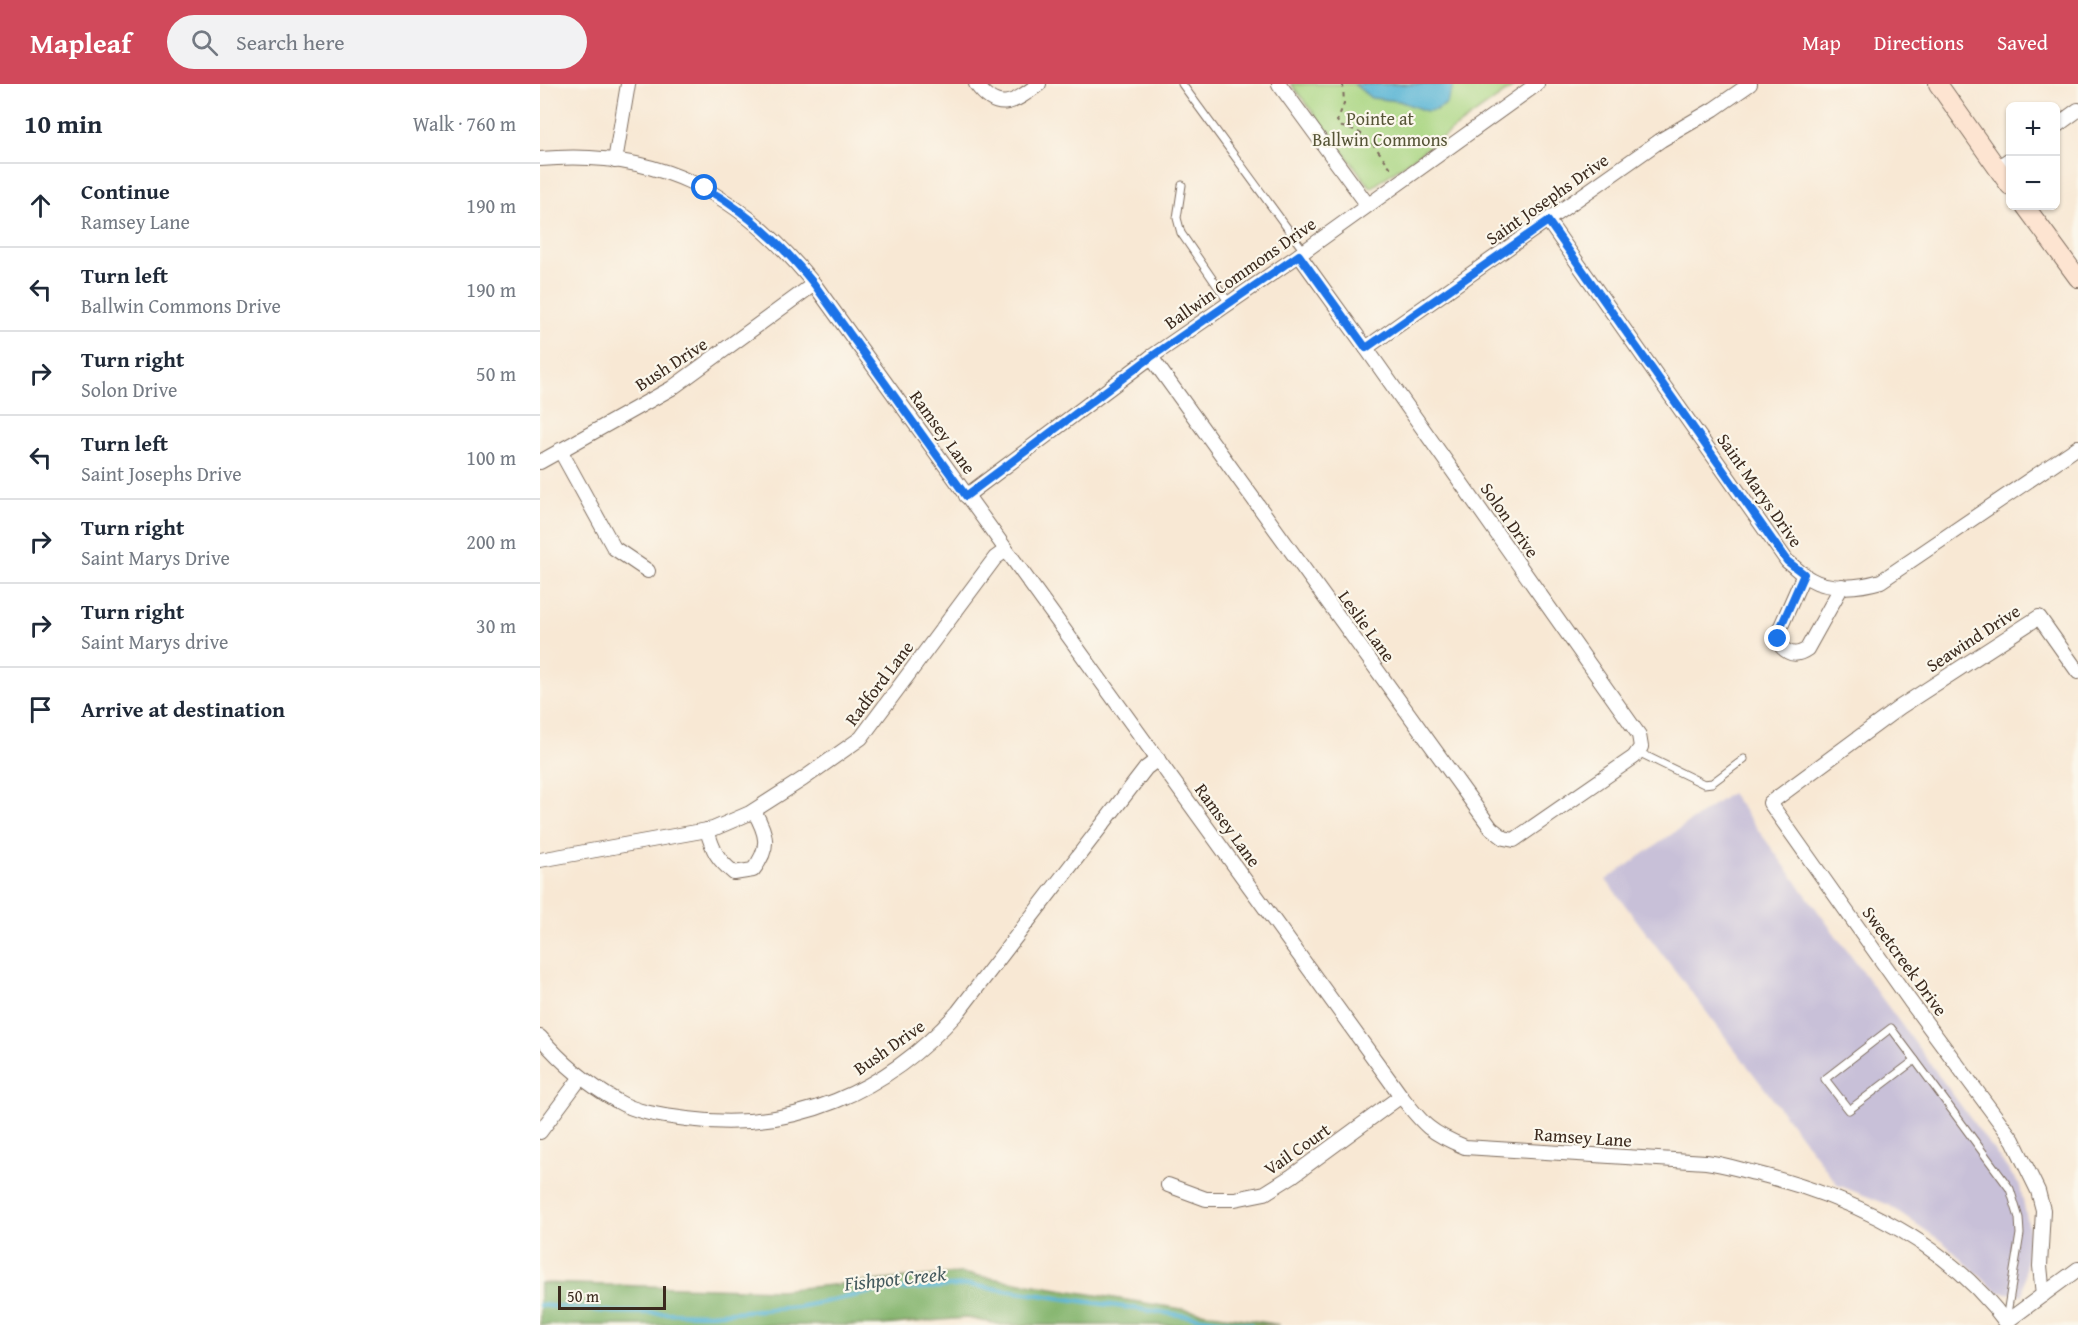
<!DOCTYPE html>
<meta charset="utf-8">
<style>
body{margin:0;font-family:"Gentium Book Plus",serif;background:#f2f2f3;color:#1f2937}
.controls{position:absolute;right:18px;top:18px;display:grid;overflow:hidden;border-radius:9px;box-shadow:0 2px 4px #0004}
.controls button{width:54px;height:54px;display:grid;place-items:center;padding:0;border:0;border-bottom:2px solid #e0e1e3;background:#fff;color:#1f2937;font:30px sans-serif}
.scale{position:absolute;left:18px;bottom:15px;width:108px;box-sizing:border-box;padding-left:6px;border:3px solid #3b2a1e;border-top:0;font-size:16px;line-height:21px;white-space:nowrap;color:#3b2a1e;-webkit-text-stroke:4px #fbf7ec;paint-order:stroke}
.stop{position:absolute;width:18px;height:18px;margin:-14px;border:4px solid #1a73e8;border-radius:50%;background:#fff}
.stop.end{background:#1a73e8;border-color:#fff;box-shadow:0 2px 6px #0008}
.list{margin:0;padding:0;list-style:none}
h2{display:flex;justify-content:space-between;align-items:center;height:78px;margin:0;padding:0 24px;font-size:26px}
h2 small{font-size:20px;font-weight:400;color:#747a83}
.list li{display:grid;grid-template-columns:39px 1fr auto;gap:18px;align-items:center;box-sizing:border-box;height:84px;padding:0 24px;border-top:2px solid #e0e1e3}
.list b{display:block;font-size:22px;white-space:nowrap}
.list p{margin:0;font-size:20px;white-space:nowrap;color:#747a83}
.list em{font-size:20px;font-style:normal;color:#747a83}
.icon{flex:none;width:33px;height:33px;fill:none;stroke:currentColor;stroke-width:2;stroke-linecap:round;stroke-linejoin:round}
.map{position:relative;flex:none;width:1538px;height:1241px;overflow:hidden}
header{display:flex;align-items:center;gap:36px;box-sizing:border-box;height:84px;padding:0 30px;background:#d1495b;color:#fff}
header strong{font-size:28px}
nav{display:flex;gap:33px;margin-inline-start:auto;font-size:21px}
.search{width:420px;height:54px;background:#f2f2f3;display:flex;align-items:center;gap:15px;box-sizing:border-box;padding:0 21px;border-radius:33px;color:#747a83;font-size:22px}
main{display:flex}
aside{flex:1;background:#fff}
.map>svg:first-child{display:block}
.industrial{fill:#c8c0d8}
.green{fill:#a9d581;stroke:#728050;stroke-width:1.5}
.forest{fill:#86b66f;stroke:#607046;stroke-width:1.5}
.water{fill:#56b4d4;stroke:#486f79;stroke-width:1.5}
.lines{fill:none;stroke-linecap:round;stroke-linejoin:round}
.stream{stroke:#56b4d4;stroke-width:4.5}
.lane-casing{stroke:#7d6c5e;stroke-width:9}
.street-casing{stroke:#7d6c5e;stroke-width:16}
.secondary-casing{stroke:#7d6c5e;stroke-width:20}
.path{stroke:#7d6c5e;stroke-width:2;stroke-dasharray:4.5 4.5;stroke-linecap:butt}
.lane{stroke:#fff;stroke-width:7}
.street{stroke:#fff;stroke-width:14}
.secondary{stroke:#fde4d1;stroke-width:18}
.route{stroke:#1a73e8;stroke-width:8}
.labels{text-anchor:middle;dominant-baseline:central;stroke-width:4.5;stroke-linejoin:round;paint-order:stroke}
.park-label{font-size:18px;fill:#565537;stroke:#fbf7ec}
.street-label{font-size:18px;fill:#3b2a1e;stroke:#fbf7ec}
.water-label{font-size:20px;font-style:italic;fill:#445a5e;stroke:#fbf7ec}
</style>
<header>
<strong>Mapleaf</strong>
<div class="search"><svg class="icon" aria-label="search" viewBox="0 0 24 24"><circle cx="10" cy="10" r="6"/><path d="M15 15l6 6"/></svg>Search here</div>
<nav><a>Map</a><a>Directions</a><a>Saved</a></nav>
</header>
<main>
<aside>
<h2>10 min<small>Walk · 760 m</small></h2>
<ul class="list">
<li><svg class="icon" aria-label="ahead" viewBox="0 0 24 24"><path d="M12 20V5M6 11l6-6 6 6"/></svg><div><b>Continue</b><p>Ramsey Lane</p></div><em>190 m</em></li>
<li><svg class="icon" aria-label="left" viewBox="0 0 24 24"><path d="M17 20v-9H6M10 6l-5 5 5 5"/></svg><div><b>Turn left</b><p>Ballwin Commons Drive</p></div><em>190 m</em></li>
<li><svg class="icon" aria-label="right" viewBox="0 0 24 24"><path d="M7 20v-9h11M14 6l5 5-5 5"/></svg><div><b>Turn right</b><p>Solon Drive</p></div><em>50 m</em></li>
<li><svg class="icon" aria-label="left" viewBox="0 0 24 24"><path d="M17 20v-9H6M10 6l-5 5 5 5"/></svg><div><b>Turn left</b><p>Saint Josephs Drive</p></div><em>100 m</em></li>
<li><svg class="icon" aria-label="right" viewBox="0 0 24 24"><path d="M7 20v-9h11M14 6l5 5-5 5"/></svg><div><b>Turn right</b><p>Saint Marys Drive</p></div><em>200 m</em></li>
<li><svg class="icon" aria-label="right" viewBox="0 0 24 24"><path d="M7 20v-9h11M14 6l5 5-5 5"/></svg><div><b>Turn right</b><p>Saint Marys drive</p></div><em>30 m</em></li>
<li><svg class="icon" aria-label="arrive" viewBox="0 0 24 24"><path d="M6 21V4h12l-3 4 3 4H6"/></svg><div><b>Arrive at destination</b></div></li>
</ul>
</aside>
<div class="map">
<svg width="1538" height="1241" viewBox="0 0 1538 1241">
<rect width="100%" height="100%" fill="#fbf7ec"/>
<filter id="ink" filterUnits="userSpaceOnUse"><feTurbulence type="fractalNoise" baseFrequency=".0167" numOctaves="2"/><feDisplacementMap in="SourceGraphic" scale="12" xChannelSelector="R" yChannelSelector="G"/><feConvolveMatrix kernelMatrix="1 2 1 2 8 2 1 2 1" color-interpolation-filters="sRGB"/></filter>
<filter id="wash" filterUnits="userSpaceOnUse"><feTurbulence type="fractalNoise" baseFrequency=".008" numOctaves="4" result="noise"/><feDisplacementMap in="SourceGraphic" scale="24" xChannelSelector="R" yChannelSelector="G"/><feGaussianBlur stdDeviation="1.35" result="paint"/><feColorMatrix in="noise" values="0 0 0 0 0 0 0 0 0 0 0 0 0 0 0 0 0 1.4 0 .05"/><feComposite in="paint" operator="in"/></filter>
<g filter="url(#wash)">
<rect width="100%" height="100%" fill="#f8e8d4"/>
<path class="industrial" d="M1191 709 1480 1102 1489 1144 1483 1211 1457 1208 1404 1159 1349 1121 1298 1101 1066 796Z"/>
<path class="green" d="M751 0H977L831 104Z"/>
<path class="forest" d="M420 1189 740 1241H463L427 1234 341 1241H0V1199L239 1206Z"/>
<path class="water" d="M814 0H912L913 4 906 20 896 26 886 27 859 17 831 14Z"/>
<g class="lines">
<path class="stream" d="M0 1221 73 1228 169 1230 258 1223 337 1207 429 1201 711 1241"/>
</g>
</g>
<g filter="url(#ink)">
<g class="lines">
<defs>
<g id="lane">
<path d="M642 0 764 167"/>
<path d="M642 101 637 134 641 149 689 219"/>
<path d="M1098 668 1164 700 1172 699 1204 675"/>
<path d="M1351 944 1375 976 1309 1026 1285 995Z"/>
<path d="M1375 976 1470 1105 1479 1134 1480 1150 1466 1236"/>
</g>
<g id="street">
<path d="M436 0C458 30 473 19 499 0"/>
<path d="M739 0 827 120"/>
<path d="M1516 42 1538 26"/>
<path d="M0 75C119 64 201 110 274 200L861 1012C884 1042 891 1049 925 1063L1166 1078C1183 1080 1198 1085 1215 1089 1311 1113 1408 1158 1468 1241"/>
<path d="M75 77 88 0"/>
<path d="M1457 84 1470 75"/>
<path d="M1008 137 1247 477C1255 483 1262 491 1270 495 1290 507 1321 503 1341 497L1538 363"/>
<path d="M826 264 1121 56 1174 25 1210 0"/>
<path d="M611 273 951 744 964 754 974 756 1094 673 1101 663 1099 651 826 264 759 171"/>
<path d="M20 366 74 464 108 487"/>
<path d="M0 378 132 304 274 200"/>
<path d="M426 412 611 273 759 171 997 0"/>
<path d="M1264 490 1238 549 1241 562C1249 571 1257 572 1267 565L1302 502"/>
<path d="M167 746C173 767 177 775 194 789L213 786C231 763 227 750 214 727"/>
<path d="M0 776 173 745 210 729 263 695 321 654 455 474 466 466"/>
<path d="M0 953C22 979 47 1000 77 1017 97 1029 123 1032 147 1035 254 1049 347 1008 418 928L606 684 618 675"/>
<path d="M0 1048 41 993"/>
<path d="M628 1101 666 1115H695L725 1109 752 1092 861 1012"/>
<path d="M1503 1211 1500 1182 1503 1126 1498 1107 1473 1056 1370 917 1230 719 1360 623 1499 533 1538 588"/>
<path d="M1466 1238 1538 1185"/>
</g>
<g id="secondary">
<path d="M1398 0 1470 102"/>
<path d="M1485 122 1538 194"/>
</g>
</defs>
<use href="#lane" class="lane-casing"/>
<use href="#street" class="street-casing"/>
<use href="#secondary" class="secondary-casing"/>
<path class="path" d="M803 0 804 20 797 37 802 43C826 45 837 66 851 84"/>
<use href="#lane" class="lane"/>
<use href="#street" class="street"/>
<use href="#secondary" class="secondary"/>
</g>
</g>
<g class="lines" filter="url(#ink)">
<path class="route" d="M165 104C208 129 243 161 274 200L426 412 611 273 759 171 826 264 1008 137 1247 477 1264 490 1238 549V555"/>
</g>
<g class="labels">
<g class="park-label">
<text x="840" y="34">Pointe at<tspan x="840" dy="21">Ballwin Commons</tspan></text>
</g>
<g class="street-label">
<text transform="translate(1007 115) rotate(-35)">Saint Josephs Drive</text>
<text transform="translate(700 189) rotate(-35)">Ballwin Commons Drive</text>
<text transform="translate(131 280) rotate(-33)">Bush Drive</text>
<text transform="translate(403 348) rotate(54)">Ramsey Lane</text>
<text transform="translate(1220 406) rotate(55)">Saint Marys Drive</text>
<text transform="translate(970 436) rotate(55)">Solon Drive</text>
<text transform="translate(827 542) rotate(54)">Leslie Lane</text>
<text transform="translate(1433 554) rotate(-33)">Seawind Drive</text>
<text transform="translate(339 599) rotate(-53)">Radford Lane</text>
<text transform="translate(688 741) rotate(54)">Ramsey Lane</text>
<text transform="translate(1365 877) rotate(54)">Sweetcreek Drive</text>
<text transform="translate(349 963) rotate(-35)">Bush Drive</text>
<text transform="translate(1043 1053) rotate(4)">Ramsey Lane</text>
<text transform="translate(757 1065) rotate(-35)">Vail Court</text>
</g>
<g class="water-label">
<text transform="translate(355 1194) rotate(-6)">Fishpot Creek</text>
</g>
</g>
</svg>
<div class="controls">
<button>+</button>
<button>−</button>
</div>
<div class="scale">50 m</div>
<div class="stop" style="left:165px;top:104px"></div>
<div class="stop end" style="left:1238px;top:555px"></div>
</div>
</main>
